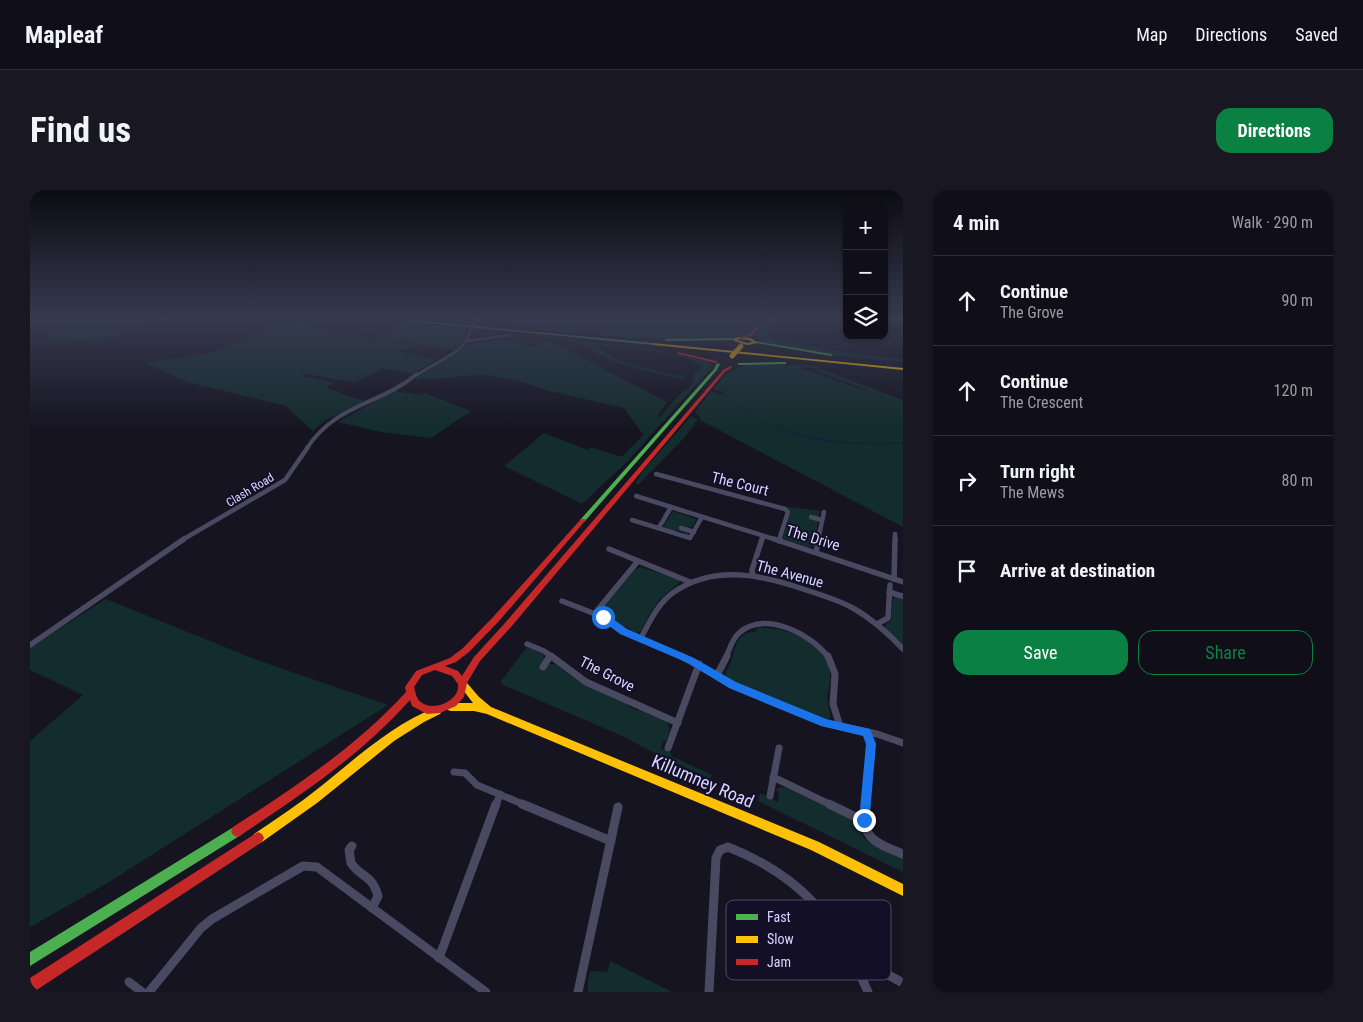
<!DOCTYPE html>
<meta charset="utf-8">
<style>
body{margin:0;font-family:"Roboto Condensed",sans-serif;background:#191822;color:#f1f3f6}
.controls{position:absolute;right:15px;top:15px;display:grid;overflow:hidden;border-radius:10px;box-shadow:0 1px 4px #0004}
.controls button{width:45px;height:45px;display:grid;place-items:center;padding:0;border:0;border-bottom:1px solid #302f38;background:#100f19;color:#f1f3f6;font:25px sans-serif}
.stop{position:absolute;width:15px;height:15px;margin:-11px;border:4px solid #1a73e8;border-radius:50%;background:#fff}
.stop.end{background:#1a73e8;border-color:#fff;box-shadow:0 1px 5px #0008}
.list{margin:0;padding:0;list-style:none}
h2{display:flex;justify-content:space-between;align-items:center;height:65px;margin:0;padding:0 20px;font-size:21px}
h2 small{font-size:16px;font-weight:400;color:#9c9ca2}
.list li{display:grid;grid-template-columns:32px 1fr auto;gap:15px;align-items:center;box-sizing:border-box;height:90px;padding:0 20px;border-top:1px solid #302f38}
.list b{display:block;font-size:19px;white-space:nowrap}
.list p{margin:0;font-size:16px;white-space:nowrap;color:#9c9ca2}
.list em{font-size:16px;font-style:normal;color:#9c9ca2}
.actions{display:flex;gap:10px;padding:15px 20px}
.actions a{flex:1;padding:11px 0;border:1px solid #0b8043;border-radius:15px;text-align:center;font-size:18px;color:#0b8043}
.actions .main{background:#0b8043;color:#fff}
.icon{flex:none;width:28px;height:28px;fill:none;stroke:currentColor;stroke-width:2;stroke-linecap:round;stroke-linejoin:round}
.map{position:relative;flex:none;width:873px;height:802px;overflow:hidden;border-radius:15px}
header{display:flex;align-items:center;gap:30px;box-sizing:border-box;height:70px;padding:0 25px;background:#100f19;border-bottom:1px solid #302f38}
header strong{font-size:24px}
nav{display:flex;gap:28px;margin-inline-start:auto;font-size:18px}
.intro{display:flex;align-items:center;justify-content:space-between;box-sizing:border-box;height:120px;padding:0 30px}
h1{margin:0;font-size:35px}
.button{padding:12px 22px;border-radius:15px;background:#0b8043;color:#fff;font-size:18px;font-weight:700}
main{display:flex;gap:30px;padding:0 30px}
aside{flex:1;background:#100f19;border-radius:15px;box-shadow:0 1px 4px #0004}
.map>svg:first-child{display:block}
.green{fill:#132c2d}
.lines{fill:none;stroke-linecap:round;stroke-linejoin:round}
.stream{stroke:#0d2144;stroke-width:1}
.street-far5{stroke:#4a4962;stroke-width:2.5}
.street-far4{stroke:#4a4962;stroke-width:4}
.street-far3{stroke:#4a4962;stroke-width:4.5}
.street-far2{stroke:#4a4962;stroke-width:5.5}
.street-far1{stroke:#4a4962;stroke-width:7}
.street{stroke:#4a4962;stroke-width:9}
.fast{fill:#4caf50;fill-rule:evenodd}
.slow{fill:#ffc107;fill-rule:evenodd}
.jam{fill:#c62828;fill-rule:evenodd}
.street-bridge{stroke:#4a4962;stroke-width:2.5}
.slow-bridge{stroke:#ffc107;stroke-width:5}
.route{fill:#1a73e8}
.labels{text-anchor:middle;dominant-baseline:central;stroke-width:4;stroke-linejoin:round;paint-order:stroke}
.far-street-label{font-size:12px;fill:#d9d4ff;stroke:#130f26}
.street-label{font-size:15px;fill:#d9d4ff;stroke:#130f26}
.near-street-label{font-size:18px;fill:#d9d4ff;stroke:#130f26}
.key{fill:#130f26;stroke:#4e4a67;stroke-width:1}
.key-label{font-size:14px;fill:#d9d4ff}
</style>
<header>
<strong>Mapleaf</strong>
<nav><a>Map</a><a>Directions</a><a>Saved</a></nav>
</header>
<div class="intro"><h1>Find us</h1><a class="button">Directions</a></div>
<main>
<div class="map">
<svg width="873" height="802" viewBox="0 0 873 802">
<rect width="100%" height="100%" fill="#161421"/>
<g class="green">
<path d="M0 128H139L65 153 53 149 31 154 14 149 22 146 0 137Z"/>
<path d="M470 128H731C727 133 722 141 716 145 696 157 529 143 499 138 490 136 479 132 470 128Z"/>
<path d="M740 128 744 129 736 146C782 158 826 164 873 169V172C849 170 736 161 725 146L728 139Z"/>
<path d="M249 132 385 155 370 162 406 170 382 184 352 178 325 193 272 183 275 187 304 192 296 198 334 211 296 230 283 241 256 216 157 192 116 173 181 163Z"/>
<path d="M376 133 437 139 435 149 423 160 344 147Z"/>
<path d="M503 145 620 159 675 171 681 174V178L598 271 552 314 474 276 514 243 558 260 561 257 592 267 613 245 594 218 524 202 484 190 452 185 385 190 397 179 439 154 475 149 501 157 520 151 637 212 627 226 630 227 643 211 662 194 664 184 673 176C657 163 585 155 562 154L589 171 655 187 651 190 581 171 549 153Z"/>
<path d="M717 175H776L873 182 788 176 789 178H771L856 208 782 179H791L873 210V337L668 229 655 247 609 294H605L613 281 661 226 668 229 671 228 665 222 681 201 691 205 694 204 698 196 693 202 683 200C693 186 700 179 717 175Z"/>
<path d="M363 201 390 205 395 203 441 221 401 248 351 242 308 232Z"/>
<path d="M751 316 791 321 786 330 788 332 784 356 778 357 754 349 753 347 760 323 759 320Z"/>
<path d="M643 321 666 329 663 336 658 338V346L654 345 655 343 647 340 645 342 633 337Z"/>
<path d="M610 377 649 389 650 392 630 409 619 425 611 441 606 443 600 441 601 439 591 435 573 422 576 418 573 417 605 379H608Z"/>
<path d="M865 406 873 408V456L854 437 861 430 863 408Z"/>
<path d="M76 409 227 470 358 515 76 694 0 737V551L53 505 0 480V457Z"/>
<path d="M727 438C754 436 795 450 800 482 802 492 796 503 798 513 798 518 801 523 800 528L794 530 707 494 696 487 695 482C704 473 703 452 712 446 715 444 722 442 726 441Z"/>
<path d="M497 457 513 464 514 468 510 475 516 478 519 474H525L550 492 598 514V516L608 521 609 519 637 532 640 540 636 551 634 550 631 558 641 563V566L682 585 681 589 630 566 590 545 471 494V491Z"/>
<path d="M749 597 757 598 821 629 836 650 873 668V682L728 611 730 603 748 612 749 602 746 600Z"/>
<path d="M580 771 642 802H558V790L560 781 578 782Z"/>
</g>
<g class="lines">
<g class="stream">
<path d="M481 128 513 139"/>
<path d="M513 138H588L607 136 675 146 704 142"/>
<path d="M735 147 799 161 873 169"/>
<path d="M548 151 583 170 638 184 660 192"/>
<path d="M688 203C704 210 715 222 730 230 774 253 824 255 873 253"/>
</g>
<g class="street-far5">
<path d="M447 131 453 128"/>
<path d="M437 151 480 145"/>
<path d="M386 186C403 172 435 164 440 141"/>
</g>
<path class="street-far4" d="M277 258C307 213 350 215 387 184"/>
<g class="street-far3">
<path d="M626 284 755 319 758 322 749 350"/>
<path d="M606 306 641 317"/>
<path d="M781 327 792 330"/>
<path d="M634 329 641 317 747 350"/>
<path d="M602 330 628 338"/>
<path d="M633 331 628 338 660 348 672 327"/>
<path d="M651 338 664 342"/>
<path d="M152 350 255 290 278 257"/>
<path d="M732 350 733 346"/>
<path d="M788 350 794 322"/>
<path d="M865 350V344"/>
</g>
<g class="street-far2">
<path d="M744 349 873 392"/>
<path d="M749 351 750 349"/>
<path d="M579 359 660 392"/>
<path d="M786 362 789 349"/>
<path d="M723 386 722 380 732 349"/>
<path d="M864 389 865 349"/>
<path d="M859 402 872 406"/>
<path d="M532 411 573 427 594 442 654 467"/>
<path d="M565 423 608 371"/>
<path d="M847 434 858 428 860 395"/>
<path d="M611 448C620 431 628 413 644 402 685 374 733 385 776 400 792 405 808 410 823 418 842 429 858 443 873 459"/>
<path d="M497 454 514 461 522 467"/>
<path d="M0 455 154 349"/>
<path d="M696 467C700 459 702 449 709 443 735 420 781 444 798 467"/>
</g>
<g class="street-far1">
<path d="M521 466 556 492 648 533"/>
<path d="M651 466 703 495 795 533 847 544 873 553"/>
<path d="M798 466 805 484 803 514 810 536"/>
<path d="M513 477 520 466"/>
<path d="M687 485 697 466"/>
<path d="M638 558 669 474"/>
<path d="M424 582 435 583 447 595 495 615"/>
<path d="M743 587 801 615"/>
<path d="M740 606 749 558"/>
<path d="M466 615 470 604"/>
<path d="M835 615 841 554 836 542"/>
</g>
<g class="street">
<path d="M492 614 581 651"/>
<path d="M799 614 834 631 836 614"/>
<path d="M834 631C836 652 856 657 873 664"/>
<path d="M322 656 319 660 321 673C331 688 342 684 348 706L342 718"/>
<path d="M409 768 466 614"/>
<path d="M826 774 842 776 873 793"/>
<path d="M99 792 112 802"/>
<path d="M119 802 171 738 182 729 273 676 287 677 456 802"/>
<path d="M548 802 588 617"/>
<path d="M679 802 686 668 690 660 698 657C772 686 807 730 838 802"/>
</g>
<g class="fast">
<path d="M355 128 624 153 626 154 624 155 356 129Z"/>
<path d="M705 148 706 150 636 151 634 150 636 149Z"/>
<path d="M725 151 801 164 803 165 801 166 726 153Z"/>
<path d="M755 172H756V174L709 175 707 174 709 173Z"/>
<path d="M687 173 690 174 687 180 555 331H551L550 330 551 329 684 179Z"/>
<path d="M207 635 211 637 213 641 211 645 0 776V762Z"/>
</g>
<g class="slow">
<path d="M854 128 873 129V131L854 129Z"/>
<path d="M708 147 721 148 728 153 717 155 704 151V149ZM709 149 719 150 722 152 717 153 708 150Z"/>
<path d="M623 153 873 178V180L624 155Z"/>
<path d="M434 492 437 493 449 507 461 517 789 652 873 694V706L781 660 457 524 444 521H421L418 520 416 517 418 514 421 513H443L430 496 431 493Z"/>
<path d="M407 517 410 518 412 521 410 524 394 532 364 551 287 613 232 652 228 654 224 652 222 648 224 644C246 629 269 614 290 597 325 569 364 533 407 517Z"/>
</g>
<g class="jam">
<path d="M734 128H737L721 146 710 149V147L719 144Z"/>
<path d="M648 162 686 171 688 172 686 173 648 164Z"/>
<path d="M700 176 703 177 695 182 481 437 450 471 437 493 434 507 426 516 410 523 397 524 382 516 380 510C331 565 271 605 211 645L207 647 203 645 201 641 203 637C265 597 326 557 376 502L375 497 386 481 420 468 433 458 464 426 551 329H555L556 330 555 331 470 430 439 462 426 472 415 476 428 481 432 486 444 467 475 433 693 180ZM405 480 422 486 428 494C428 497 428 500 427 502 421 515 397 522 388 509 386 506 385 501 384 497L392 485Z"/>
<path d="M228 642 232 644 234 648 232 652 5 801 0 802V788Z"/>
</g>
<path class="street-bridge" d="M440 141 447 131"/>
<path class="slow-bridge" d="M702 166 711 156"/>
</g>
<linearGradient id="sky" x2="0" y2="1"><stop stop-color="#0c0b12"/><stop offset="0.53" stop-color="#363a4e"/><stop offset="1" stop-color="#363a4e" stop-opacity="0"/></linearGradient>
<rect width="873" height="240" fill="url(#sky)"/>
<path class="route" d="M570 424H576L597 439 664 468 706 492 796 529 840 539 846 554 839 635 834 636 830 635 829 630 836 554 833 546 791 536 699 498 658 473 590 444 570 429Z"/>
<g class="labels">
<g class="far-street-label">
<text transform="translate(220 300) rotate(-31)">Clash Road</text>
</g>
<g class="street-label">
<text transform="translate(710 294) rotate(14)">The Court</text>
<text transform="translate(783 348) rotate(17)">The Drive</text>
<text transform="translate(760 384) rotate(15)">The Avenue</text>
<text transform="translate(577 484) rotate(27)">The Grove</text>
</g>
<g class="near-street-label">
<text transform="translate(673 591) rotate(23)">Killumney Road</text>
</g>
</g>
<rect x="696" y="710" width="165" height="80" rx="8" class="key"/>
<rect x="706" y="724" width="22" height="6" fill="#4caf50"/>
<rect x="706" y="746" width="22" height="7" fill="#ffc107"/>
<rect x="706" y="769" width="22" height="6" fill="#c62828"/>
<g class="key-label">
<text x="737" y="732">Fast</text>
<text x="737" y="754">Slow</text>
<text x="737" y="777">Jam</text>
</g>
</svg>
<div class="controls">
<button>+</button>
<button>−</button>
<button><svg class="icon" aria-label="layers" viewBox="0 0 24 24"><path d="M12 4l9 5-9 5-9-5zM3 14l9 5 9-5"/></svg></button>
</div>
<div class="stop" style="left:573px;top:427px"></div>
<div class="stop end" style="left:834px;top:630px"></div>
</div>
<aside>
<h2>4 min<small>Walk · 290 m</small></h2>
<ul class="list">
<li><svg class="icon" aria-label="ahead" viewBox="0 0 24 24"><path d="M12 20V5M6 11l6-6 6 6"/></svg><div><b>Continue</b><p>The Grove</p></div><em>90 m</em></li>
<li><svg class="icon" aria-label="ahead" viewBox="0 0 24 24"><path d="M12 20V5M6 11l6-6 6 6"/></svg><div><b>Continue</b><p>The Crescent</p></div><em>120 m</em></li>
<li><svg class="icon" aria-label="right" viewBox="0 0 24 24"><path d="M7 20v-9h11M14 6l5 5-5 5"/></svg><div><b>Turn right</b><p>The Mews</p></div><em>80 m</em></li>
<li><svg class="icon" aria-label="arrive" viewBox="0 0 24 24"><path d="M6 21V4h12l-3 4 3 4H6"/></svg><div><b>Arrive at destination</b></div></li>
</ul>
<div class="actions"><a class="main">Save</a><a>Share</a></div>
</aside>
</main>
